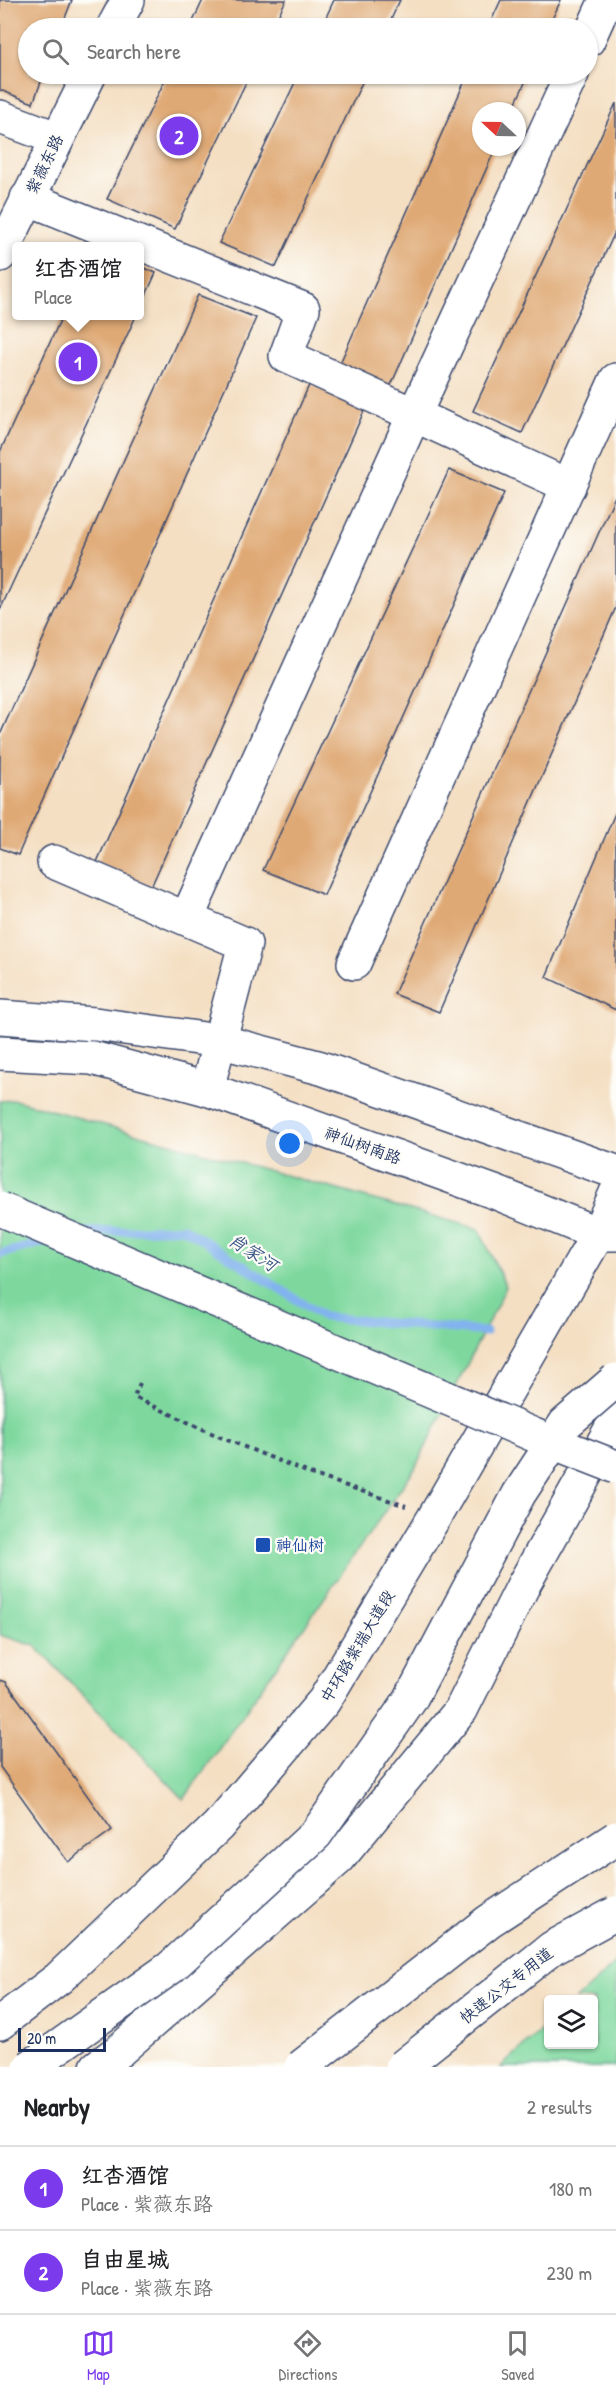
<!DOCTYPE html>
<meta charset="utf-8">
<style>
body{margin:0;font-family:"Patrick Hand","LXGW WenKai TC",sans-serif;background:#f2f2f2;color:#202124}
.controls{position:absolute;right:18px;bottom:18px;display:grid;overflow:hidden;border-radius:6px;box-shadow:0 2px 4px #0004}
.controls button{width:54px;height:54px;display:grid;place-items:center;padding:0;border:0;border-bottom:2px solid #e0e0e0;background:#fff;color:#202124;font:30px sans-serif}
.compass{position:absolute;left:472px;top:102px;width:54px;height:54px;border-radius:50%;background:#fff;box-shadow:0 2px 4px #0004;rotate:292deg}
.scale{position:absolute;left:18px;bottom:15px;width:88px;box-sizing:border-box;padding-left:6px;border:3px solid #1b2f5e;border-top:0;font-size:16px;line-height:21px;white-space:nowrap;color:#1b2f5e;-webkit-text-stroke:4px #fdfcf7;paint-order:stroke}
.you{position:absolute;left:290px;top:1144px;width:21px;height:21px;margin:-15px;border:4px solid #fff;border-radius:50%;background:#1a73e8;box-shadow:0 0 0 9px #1a73e833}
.badge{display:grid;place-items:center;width:39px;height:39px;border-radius:50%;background:#7c3aed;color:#fff;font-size:20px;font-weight:700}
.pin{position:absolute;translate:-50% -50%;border:3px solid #fff;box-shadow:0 2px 6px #0006}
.popup{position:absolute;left:12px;top:242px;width:132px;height:78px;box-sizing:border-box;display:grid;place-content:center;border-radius:6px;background:#fff;filter:drop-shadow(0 2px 4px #0005);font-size:20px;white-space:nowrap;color:#757577}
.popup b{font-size:22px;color:#202124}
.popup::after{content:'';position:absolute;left:50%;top:100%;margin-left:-12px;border:12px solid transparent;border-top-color:#fff}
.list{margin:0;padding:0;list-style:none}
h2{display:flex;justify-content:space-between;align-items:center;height:78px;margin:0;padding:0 24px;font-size:26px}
h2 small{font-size:20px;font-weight:400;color:#757577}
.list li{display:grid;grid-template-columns:39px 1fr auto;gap:18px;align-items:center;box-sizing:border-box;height:84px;padding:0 24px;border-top:2px solid #e0e0e0}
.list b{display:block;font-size:22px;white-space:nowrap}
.list p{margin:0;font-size:20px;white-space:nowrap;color:#757577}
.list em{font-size:20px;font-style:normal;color:#757577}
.icon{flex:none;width:33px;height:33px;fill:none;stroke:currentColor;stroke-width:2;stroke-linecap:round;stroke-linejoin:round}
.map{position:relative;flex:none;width:616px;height:2067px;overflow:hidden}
.search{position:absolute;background:#fff;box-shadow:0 2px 4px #0004;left:18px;right:18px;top:18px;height:66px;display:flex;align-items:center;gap:15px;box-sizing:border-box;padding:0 21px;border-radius:33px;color:#757577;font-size:22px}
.sheet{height:246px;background:#fff}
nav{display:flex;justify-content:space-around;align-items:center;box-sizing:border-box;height:84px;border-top:2px solid #e0e0e0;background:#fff;font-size:16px;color:#757577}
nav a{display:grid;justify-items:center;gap:3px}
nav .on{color:#7c3aed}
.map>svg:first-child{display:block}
.green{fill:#7ed89e;stroke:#4c847e;stroke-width:1.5}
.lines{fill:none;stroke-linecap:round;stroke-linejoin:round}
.stream{stroke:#82b3ee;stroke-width:9}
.building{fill:#dfa975}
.minor-casing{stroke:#3c496d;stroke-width:36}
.major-casing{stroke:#3c496d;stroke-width:36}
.path{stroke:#3c496d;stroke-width:4;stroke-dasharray:4.5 4.5;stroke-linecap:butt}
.minor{stroke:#fff;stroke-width:33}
.major{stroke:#fff;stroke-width:33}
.minor-bridge-casing{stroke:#3c496d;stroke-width:36;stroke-linecap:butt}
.highway-bridge-casing{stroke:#3c496d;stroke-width:36;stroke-linecap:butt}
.minor-bridge{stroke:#fff;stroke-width:33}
.highway-bridge{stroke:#fff;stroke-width:33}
.transit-dot{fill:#1a4fb4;stroke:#fdfcf7;stroke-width:2}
.labels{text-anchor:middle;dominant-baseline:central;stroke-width:4.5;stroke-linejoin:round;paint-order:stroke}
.street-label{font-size:16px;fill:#1b2f5e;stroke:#fdfcf7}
.transit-label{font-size:16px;fill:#164399;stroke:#fdfcf7;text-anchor:start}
.water-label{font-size:18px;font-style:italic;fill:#3a5789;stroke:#fdfcf7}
</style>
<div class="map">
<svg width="616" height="2067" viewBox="0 0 616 2067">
<rect width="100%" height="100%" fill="#fdfcf7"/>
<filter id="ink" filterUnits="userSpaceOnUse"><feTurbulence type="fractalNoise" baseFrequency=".0167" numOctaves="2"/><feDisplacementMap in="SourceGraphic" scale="12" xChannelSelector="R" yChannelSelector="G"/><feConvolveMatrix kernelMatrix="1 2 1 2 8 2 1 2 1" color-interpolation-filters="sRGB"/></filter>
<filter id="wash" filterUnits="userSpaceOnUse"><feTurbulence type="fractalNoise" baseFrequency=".008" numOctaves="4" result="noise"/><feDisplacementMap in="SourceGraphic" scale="24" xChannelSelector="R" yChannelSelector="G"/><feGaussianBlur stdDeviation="1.35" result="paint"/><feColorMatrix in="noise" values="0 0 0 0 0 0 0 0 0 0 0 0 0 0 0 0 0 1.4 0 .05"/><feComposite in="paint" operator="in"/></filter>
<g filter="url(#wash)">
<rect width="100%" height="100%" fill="#f4dfc3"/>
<g class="green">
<path d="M15 1100 479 1229 506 1287 415 1468 184 1799 35 1646 0 1635V1101Z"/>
<path d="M616 1963V2067H501L548 2024V2044H594V2000L576 1999Z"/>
</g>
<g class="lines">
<g class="stream">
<path d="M87 1232 184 1228 324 1317 486 1332"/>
<path d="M0 1254 50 1241"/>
</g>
</g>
<g id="blocks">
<g class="building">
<path d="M0 0H72L61 28H28V74H44L33 103 0 90Z"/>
<path d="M203 0H286L272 28H190Z"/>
<path d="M334 0H400L387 28H321Z"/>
<path d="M501 0H561L548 28H488Z"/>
<path d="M168 74H250L175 229 107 199Z"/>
<path d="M299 74H366L276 267 219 243Z"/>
<path d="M468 74H529L512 111H481V147H496L388 392 337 370Z"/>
<path d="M616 103V230L522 433 473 411Z"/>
<path d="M140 266 156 273 140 308Z"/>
<path d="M198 295 256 318 18 855 0 848V735Z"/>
<path d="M62 316H136L0 610V452Z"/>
<path d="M310 383 365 409 151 887 97 862Z"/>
<path d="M449 470 504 493 324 895 263 870Z"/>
<path d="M616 494V607L439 1012 394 994Z"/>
<path d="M616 811V1010L546 977Z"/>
<path d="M0 1680 6 1682 112 1830 68 1862 0 1767Z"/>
</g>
</g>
</g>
<g filter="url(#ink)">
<use href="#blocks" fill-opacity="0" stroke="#3c496d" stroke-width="1.5"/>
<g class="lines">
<defs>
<g id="minor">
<path d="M113 28 128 0"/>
<path d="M588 40 606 0"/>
<path d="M0 117 56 138"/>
<path d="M27 198 303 309 286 356 569 486"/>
<path d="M0 255 90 74"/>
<path d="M54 862 245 944 207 1089"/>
<path d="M187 918 414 415 572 74"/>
<path d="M354 963 616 380"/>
</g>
<g id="major">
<path d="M0 1017 95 1024 219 1041 321 1068 616 1172"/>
<path d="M0 1053 92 1058 207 1089 497 1193 598 1234H616"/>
<path d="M0 2023 59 1978 218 1826 324 1701 435 1516 598 1234 616 1193"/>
<path d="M97 2067 120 2050 339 1858 461 1710 524 1584 616 1420"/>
</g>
</defs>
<use href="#minor" class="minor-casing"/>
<use href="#major" class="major-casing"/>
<path class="path" d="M140 1383 134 1397 220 1437 314 1475 406 1506"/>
<use href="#minor" class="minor"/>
<use href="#major" class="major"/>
<defs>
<path id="minor-bridge" d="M402 2067 552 1948 616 1913"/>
<g id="highway-bridge">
<path d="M0 1209 534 1435 616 1467"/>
<path d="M30 2067 170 1968 316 1834 410 1700 519 1494 565 1424 616 1380"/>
<path d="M301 2067 489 1921 616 1838"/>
</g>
</defs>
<use href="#minor-bridge" class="minor-bridge-casing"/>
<use href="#highway-bridge" class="highway-bridge-casing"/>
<use href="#minor-bridge" class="minor-bridge"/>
<use href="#highway-bridge" class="highway-bridge"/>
</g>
</g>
<rect class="transit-dot" x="255" y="1537" width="16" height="16" rx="3"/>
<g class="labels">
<g class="street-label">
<text transform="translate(44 164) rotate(-64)">紫薇东路</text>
<text transform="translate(363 1145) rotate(20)">神仙树南路</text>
<text transform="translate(357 1646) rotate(-59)">中环路紫瑞大道段</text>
<text transform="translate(506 1985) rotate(-38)">快速公交专用道</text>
</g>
<g class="transit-label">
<text x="276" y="1545">神仙树</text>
</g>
<g class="water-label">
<text transform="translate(253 1252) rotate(33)">肖家河</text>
</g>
</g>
</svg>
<div class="controls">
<button><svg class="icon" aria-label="layers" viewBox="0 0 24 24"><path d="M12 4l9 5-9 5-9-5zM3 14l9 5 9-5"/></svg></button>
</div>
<svg class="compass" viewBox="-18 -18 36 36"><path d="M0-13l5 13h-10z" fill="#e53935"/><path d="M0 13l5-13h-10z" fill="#757577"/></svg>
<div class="scale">20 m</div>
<div class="you"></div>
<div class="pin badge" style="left:78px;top:362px">1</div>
<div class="popup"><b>红杏酒馆</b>Place</div>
<div class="pin badge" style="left:179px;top:136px">2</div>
<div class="search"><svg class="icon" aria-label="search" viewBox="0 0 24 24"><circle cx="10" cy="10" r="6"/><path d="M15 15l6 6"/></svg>Search here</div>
</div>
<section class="sheet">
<h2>Nearby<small>2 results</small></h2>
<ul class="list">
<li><span class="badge">1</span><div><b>红杏酒馆</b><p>Place · 紫薇东路</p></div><em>180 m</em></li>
<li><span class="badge">2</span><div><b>自由星城</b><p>Place · 紫薇东路</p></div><em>230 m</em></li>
</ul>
</section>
<nav>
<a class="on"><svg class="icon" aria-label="map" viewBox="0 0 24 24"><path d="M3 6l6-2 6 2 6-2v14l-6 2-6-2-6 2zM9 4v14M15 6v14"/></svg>Map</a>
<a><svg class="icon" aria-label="directions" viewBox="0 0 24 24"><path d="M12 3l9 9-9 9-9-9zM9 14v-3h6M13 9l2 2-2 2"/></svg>Directions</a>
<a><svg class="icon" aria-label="saved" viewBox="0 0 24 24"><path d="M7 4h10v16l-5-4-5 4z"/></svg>Saved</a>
</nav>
